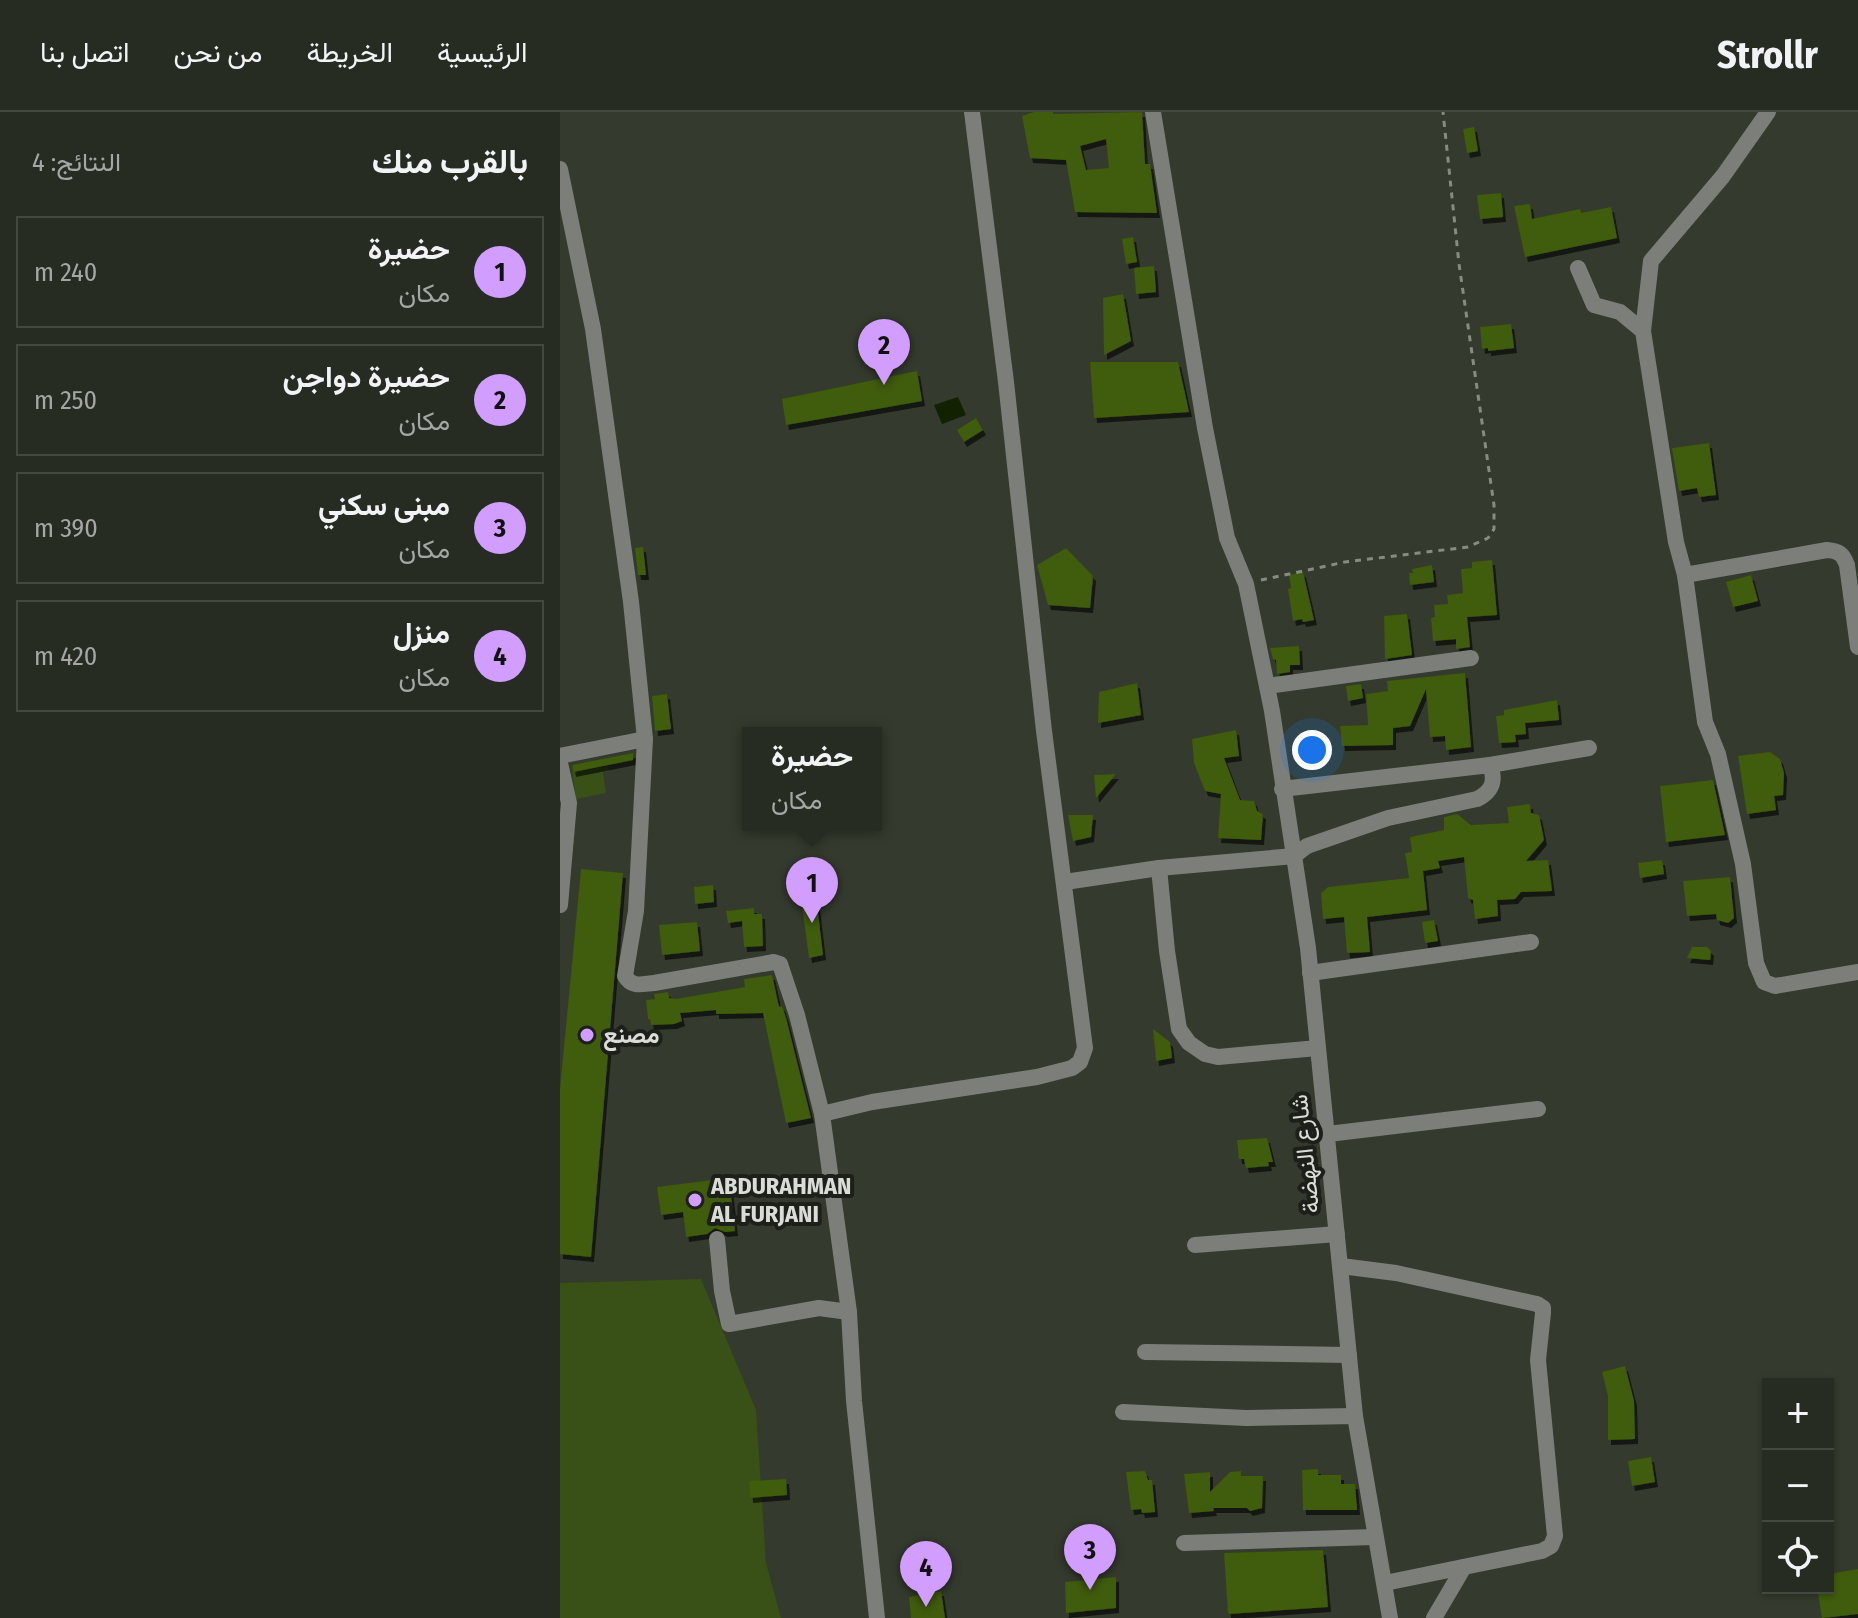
<!DOCTYPE html>
<html lang="ar">
<meta charset="utf-8">
<style>
body{margin:0;font-family:"Fira Sans Condensed",Vazirmatn,sans-serif;background:#33382f;color:#f1f3f6;direction:rtl}
.controls{position:absolute;right:24px;bottom:24px;display:grid;overflow:hidden;border-radius:0px;box-shadow:0 2px 6px #0004}
.controls button{width:72px;height:72px;display:grid;place-items:center;padding:0;border:0;border-bottom:2px solid #434840;background:#272c22;color:#f1f3f6;font:40px sans-serif}
.you{position:absolute;left:752px;top:638px;width:28px;height:28px;margin:-20px;border:6px solid #fff;border-radius:50%;background:#1a73e8;box-shadow:0 0 0 12px #1a73e833}
.badge{display:grid;place-items:center;width:52px;height:52px;border-radius:50%;background:#d19dfe;color:#111;font-size:26px;font-weight:700}
.pin{position:absolute;translate:-50% -66px;filter:drop-shadow(0 2px 4px #0008)}
.pin::after{content:'';position:absolute;top:42px;width:28px;height:24px;background:inherit;clip-path:polygon(0 0,100% 0,50% 100%)}
.popup{position:absolute;left:182px;top:615px;width:140px;height:104px;box-sizing:border-box;display:grid;place-content:center;border-radius:0px;background:#272c22;filter:drop-shadow(0 2px 6px #0005);font-size:26px;white-space:nowrap;color:#a4a7a5}
.popup b{font-size:30px;color:#f1f3f6}
.popup::after{content:'';position:absolute;left:50%;top:100%;margin-left:-16px;border:16px solid transparent;border-top-color:#272c22}
.list{margin:0;padding:0;list-style:none}
h2{display:flex;justify-content:space-between;align-items:center;height:104px;margin:0;padding:0 32px;font-size:34px}
h2 small{font-size:26px;font-weight:400;color:#a4a7a5}
.list li{display:grid;grid-template-columns:52px 1fr auto;gap:24px;align-items:center;box-sizing:border-box;height:112px;margin:0 16px 16px;padding:0 16px;border:2px solid #434840;border-radius:0px}
.list b{display:block;font-size:30px;white-space:nowrap}
.list p{margin:0;font-size:26px;white-space:nowrap;color:#a4a7a5}
.list em{font-size:26px;font-style:normal;color:#a4a7a5}
.icon{flex:none;width:44px;height:44px;fill:none;stroke:currentColor;stroke-width:2;stroke-linecap:round;stroke-linejoin:round}
.map{position:relative;flex:none;width:1298px;height:1506px;overflow:hidden;direction:ltr}
header{display:flex;align-items:center;gap:48px;box-sizing:border-box;height:112px;padding:0 40px;background:#272c22;border-bottom:2px solid #434840}
header strong{font-size:38px}
nav{display:flex;gap:44px;margin-inline-start:auto;font-size:28px}
main{display:flex}
aside{flex:1;background:#272c22}
.map>svg:first-child{display:block}
.green{fill:#395016}
.water{fill:#122100}
.building{fill:#3f5c07;fill-rule:evenodd;filter:url(#shadow)}
.lines{fill:none;stroke-linecap:round;stroke-linejoin:round}
.path{stroke:#878c82;stroke-width:3;stroke-dasharray:6 6;stroke-linecap:butt}
.minor{stroke:#7c7f79;stroke-width:16}
.poi-dot{fill:#d19dfe;stroke:#1d201a;stroke-width:3}
.labels{text-anchor:middle;dominant-baseline:central;stroke-width:8;stroke-linejoin:round;paint-order:stroke}
.poi-label{font-size:24px;font-weight:bold;fill:#d9ddd5;stroke:#1d201a;text-anchor:start}
.street-label{font-size:24px;fill:#d9ddd5;stroke:#1d201a}
</style>
<header>
<strong>Strollr</strong>
<nav><a>الرئيسية</a><a>الخريطة</a><a>من نحن</a><a>اتصل بنا</a></nav>
</header>
<main>
<div class="map">
<svg width="1298" height="1506" viewBox="0 0 1298 1506">
<defs>
<filter id="shadow"><feDropShadow dx="3" dy="5" stdDeviation="0" flood-color="#0009"/></filter>
</defs>
<rect width="100%" height="100%" fill="#343a2d"/>
<g class="green">
<path d="M48 654 49 659 43 660 46 681 16 687 12 660Z"/>
<path d="M141 1167 196 1298 206 1451 221 1506H0V1171Z"/>
</g>
<path class="water" d="M398 285 406 303 382 312 374 293Z"/>
<g class="building">
<path d="M474 0H493V2L582 0 585 52H590L597 101 515 100 506 48 470 46 462 4ZM546 27 549 56 526 58 520 34Z"/>
<path d="M914 15 918 39 907 41 903 17Z"/>
<path d="M941 81 943 105 920 107 917 83Z"/>
<path d="M970 92 972 107 1020 97 1021 101 1051 95 1057 126 965 145 954 94Z"/>
<path d="M573 125 577 150 566 152 562 127Z"/>
<path d="M594 154 596 180 576 182 574 156Z"/>
<path d="M563 182 571 229 544 243 543 186Z"/>
<path d="M951 212 954 236 928 239V236L922 237 920 215Z"/>
<path d="M530 250H618L629 300 534 306Z"/>
<path d="M357 259 362 289 226 313 222 287Z"/>
<path d="M416 306 423 318 404 330 397 318Z"/>
<path d="M1149 331 1156 383 1139 385 1137 376 1119 379 1112 336Z"/>
<path d="M83 435 86 463H78L75 436Z"/>
<path d="M506 436 533 464 530 496 488 493 477 453Z"/>
<path d="M932 448 937 503 907 505 910 535 896 537V527L873 529 871 506 875 505 874 493 888 492 887 483 903 481 901 457 912 456V450Z"/>
<path d="M872 453 874 470 850 473 849 461H853L852 457Z"/>
<path d="M743 460 754 508 743 510 742 507 733 509 728 477 731 476 729 463Z"/>
<path d="M1191 463 1198 489 1173 495 1166 470Z"/>
<path d="M847 502 852 543 825 547 824 504Z"/>
<path d="M739 534 740 553H730V560L717 562 716 548 713 547 710 536Z"/>
<path d="M905 561 911 635 886 638 885 624 870 625 866 577 850 614 833 616V633L782 634 780 614 808 613 806 582 828 579 827 569Z"/>
<path d="M577 571 581 603 538 611 539 580Z"/>
<path d="M801 572 803 586 788 589 786 574Z"/>
<path d="M107 582 111 617 95 619 92 584Z"/>
<path d="M997 588 999 608 965 611 966 622 955 623 956 630 939 631 936 604 944 603V598Z"/>
<path d="M676 618 679 644 664 646 680 688 694 689 697 699 703 702 701 728 658 726 661 682 645 679 634 651 632 627Z"/>
<path d="M1210 640 1220 647 1224 661 1223 683 1214 684 1216 698 1187 702 1178 644Z"/>
<path d="M73 641V648L13 660 12 653Z"/>
<path d="M556 662 536 686 534 663Z"/>
<path d="M1153 668 1165 723 1106 730 1100 674Z"/>
<path d="M970 692 971 701 979 703 984 728 966 749 988 748 992 779 961 780 955 787 937 788 938 804 915 807 913 788 908 786 904 745 878 749 880 756 863 759 867 798 807 805 810 840 787 841 784 805 763 807 761 781 768 775 849 766 845 741 852 740 850 725 884 718V705L897 702 911 713 949 711 947 695Z"/>
<path d="M508 703H533L531 725 513 729Z"/>
<path d="M1102 748 1104 762 1080 766 1078 751Z"/>
<path d="M21 757 63 761 31 1145 0 1142V977Z"/>
<path d="M1170 765 1174 806 1168 811 1157 808 1156 802 1127 804 1123 769Z"/>
<path d="M153 773 154 790 135 792 134 775Z"/>
<path d="M255 776 263 843 249 846 240 778Z"/>
<path d="M194 796V802H202L203 834 184 835 182 809 168 811 166 799Z"/>
<path d="M874 808 878 829 865 831 862 810Z"/>
<path d="M137 810 140 839 102 843 99 813Z"/>
<path d="M1132 835H1147L1151 839 1150 848 1127 846Z"/>
<path d="M212 863 219 895 222 894 226 906 251 1006 226 1011 203 901 156 902V898L120 901 122 909 114 912 91 913 90 907H88L86 888 95 887 94 882 108 880 109 886 116 887 185 875 184 867Z"/>
<path d="M593 917 610 930 612 946 596 949Z"/>
<path d="M707 1026 713 1050H708L709 1054 686 1056 684 1047H679L677 1028Z"/>
<path d="M169 1066 175 1119 165 1120 155 1116 147 1122 126 1125 123 1100 101 1103 97 1075Z"/>
<path d="M1065 1254 1074 1289 1075 1327 1048 1328V1284L1042 1260Z"/>
<path d="M1091 1345 1095 1370 1072 1374 1068 1349Z"/>
<path d="M758 1357V1363H781V1372H795L797 1398H743L742 1358Z"/>
<path d="M585 1359 588 1368H592L595 1400 582 1401 581 1397 571 1398 566 1360Z"/>
<path d="M681 1359V1364H703L702 1396 690 1399 687 1396H653L654 1399 629 1401 624 1362 650 1360V1380L670 1360Z"/>
<path d="M226 1367 227 1383 190 1386 189 1369Z"/>
<path d="M763 1438 768 1495 668 1502 664 1441Z"/>
<path d="M1298 1457V1502L1262 1506 1257 1476H1268V1462Z"/>
<path d="M556 1465V1496L506 1501 505 1470Z"/>
<path d="M381 1479 385 1506H351L349 1485Z"/>
</g>
<g class="lines">
<path class="path" d="M701 468 785 450 908 435 928 426 934 417V393L899 152 883 0"/>
<g class="minor">
<path d="M593 0 645 316 667 426 686 472 712 599 748 836 795 1304 830 1506"/>
<path d="M0 57 33 217 71 490 85 627 76 799 65 864C72 876 82 872 94 871L214 850 220 852 237 903 262 1002"/>
<path d="M1018 156 1034 193 1060 200 1083 219 1116 430 1125 463 1145 610 1158 642 1183 752 1196 851 1204 870 1215 874 1298 860"/>
<path d="M1083 219 1091 149 1163 64 1208 0"/>
<path d="M1125 463 1267 438C1279 439 1283 442 1287 453L1298 535"/>
<path d="M707 574 911 546"/>
<path d="M0 644 85 627"/>
<path d="M0 651 9 691 0 793"/>
<path d="M930 653 1029 636"/>
<path d="M599 756 607 839 619 917 629 931 645 942 658 945 758 936"/>
<path d="M505 770 599 756 734 744 747 734 828 706 917 687C933 679 936 669 930 653L722 677"/>
<path d="M750 861 971 830"/>
<path d="M768 1022 978 997"/>
<path d="M157 1127 162 1179 169 1212 259 1196 289 1200"/>
<path d="M635 1133 777 1122"/>
<path d="M781 1154 836 1161 977 1192 983 1196V1201L978 1248 995 1424 991 1434 982 1439 825 1471"/>
<path d="M585 1240 789 1243"/>
<path d="M563 1300 686 1306 795 1304"/>
<path d="M624 1431 814 1425"/>
<path d="M317 1506 294 1289 289 1200 262 1002 312 990 477 965 512 956 520 950 525 936 484 619 446 270 412 0"/>
<path d="M874 1506 904 1455"/>
</g>
</g>
<g class="poi-dot">
<circle cx="27" cy="923" r="8"/>
<circle cx="135" cy="1088" r="8"/>
</g>
<g class="labels">
<g class="poi-label">
<text x="43" y="923">مصنع</text>
<text x="151" y="1074">ABDURAHMAN<tspan x="151" dy="28">AL FURJANI</tspan></text>
</g>
<g class="street-label">
<text transform="translate(745 1042) rotate(-96)">شارع النهضة</text>
</g>
</g>
</svg>
<div class="controls">
<button>+</button>
<button>−</button>
<button><svg class="icon" aria-label="locate" viewBox="0 0 24 24"><circle cx="12" cy="12" r="6"/><path d="M12 2v4M12 18v4M2 12h4M18 12h4"/></svg></button>
</div>
<div class="you"></div>
<div class="pin badge" style="left:252px;top:811px">1</div>
<div class="popup"><b>حضيرة</b>مكان</div>
<div class="pin badge" style="left:324px;top:273px">2</div>
<div class="pin badge" style="left:530px;top:1478px">3</div>
<div class="pin badge" style="left:366px;top:1495px">4</div>
</div>
<aside>
<h2>بالقرب منك<small>النتائج: 4</small></h2>
<ul class="list">
<li><span class="badge">1</span><div><b>حضيرة</b><p>مكان</p></div><em>240 m</em></li>
<li><span class="badge">2</span><div><b>حضيرة دواجن</b><p>مكان</p></div><em>250 m</em></li>
<li><span class="badge">3</span><div><b>مبنى سكني</b><p>مكان</p></div><em>390 m</em></li>
<li><span class="badge">4</span><div><b>منزل</b><p>مكان</p></div><em>420 m</em></li>
</ul>
</aside>
</main>
